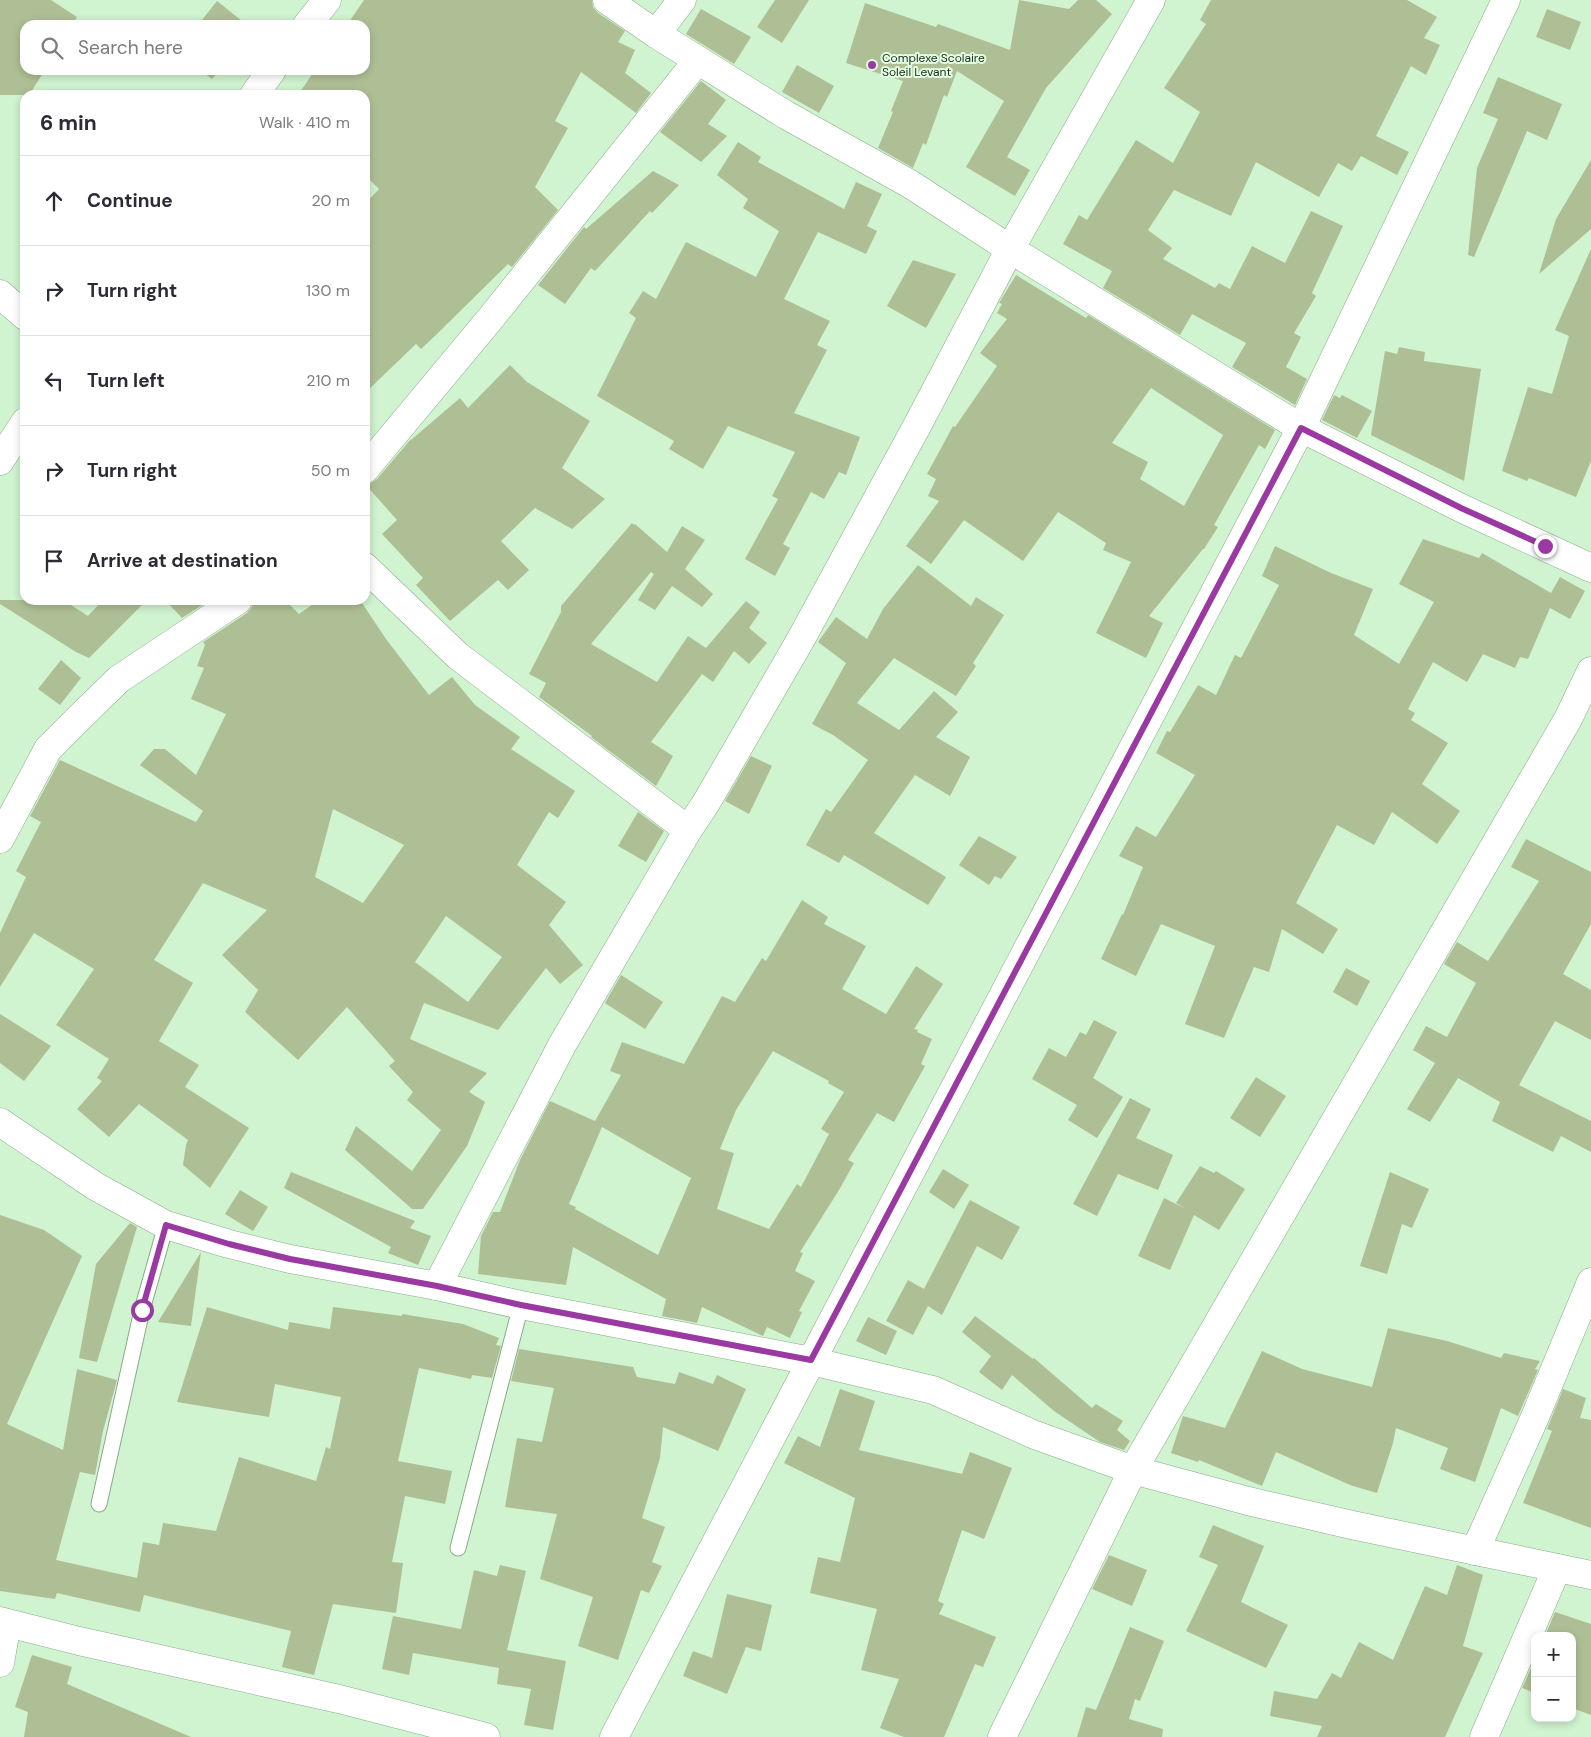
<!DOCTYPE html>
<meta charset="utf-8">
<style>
body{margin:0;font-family:"DM Sans",sans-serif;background:#f7f7f7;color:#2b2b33}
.controls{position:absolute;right:15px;bottom:15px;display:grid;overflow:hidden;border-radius:10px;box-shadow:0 2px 8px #0003}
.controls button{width:45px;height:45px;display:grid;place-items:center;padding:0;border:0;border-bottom:1px solid #e1e1e2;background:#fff;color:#2b2b33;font:25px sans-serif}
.stop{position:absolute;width:15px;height:15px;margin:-11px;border:4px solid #9a39a1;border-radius:50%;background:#fff}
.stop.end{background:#9a39a1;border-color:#fff;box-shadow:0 1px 5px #0008}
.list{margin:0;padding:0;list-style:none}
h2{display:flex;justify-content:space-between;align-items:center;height:65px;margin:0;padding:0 20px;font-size:21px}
h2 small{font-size:16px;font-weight:400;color:#7c7c81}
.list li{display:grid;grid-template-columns:32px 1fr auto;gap:15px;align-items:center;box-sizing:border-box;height:90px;padding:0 20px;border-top:1px solid #e1e1e2}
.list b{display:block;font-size:19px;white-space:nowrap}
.list em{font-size:16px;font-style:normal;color:#7c7c81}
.icon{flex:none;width:28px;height:28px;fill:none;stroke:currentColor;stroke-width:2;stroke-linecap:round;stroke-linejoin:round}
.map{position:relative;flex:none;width:1591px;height:1737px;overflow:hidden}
.search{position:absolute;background:#fff;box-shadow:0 2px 8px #0003;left:20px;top:20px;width:350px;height:55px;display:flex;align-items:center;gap:12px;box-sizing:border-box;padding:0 18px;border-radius:15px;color:#7c7c81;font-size:19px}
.panel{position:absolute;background:#fff;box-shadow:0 2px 8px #0003;left:20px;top:90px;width:350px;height:515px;border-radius:15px}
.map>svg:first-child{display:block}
.building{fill:#afbf95;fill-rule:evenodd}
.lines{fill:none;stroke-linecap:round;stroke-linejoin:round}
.service-casing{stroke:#8aab8a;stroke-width:17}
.minor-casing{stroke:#8aab8a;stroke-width:29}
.service{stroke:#fff;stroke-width:15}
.minor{stroke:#fff;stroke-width:28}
.route{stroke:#9a39a1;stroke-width:6}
.poi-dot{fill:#9a39a1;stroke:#e2fee2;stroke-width:2}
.labels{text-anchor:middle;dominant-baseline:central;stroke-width:4;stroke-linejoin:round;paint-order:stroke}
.poi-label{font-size:12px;fill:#1c291c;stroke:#e2fee2;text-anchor:start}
</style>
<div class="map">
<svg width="1591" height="1737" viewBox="0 0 1591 1737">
<rect width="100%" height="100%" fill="#d0f3d0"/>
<g class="building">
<path d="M0 0H51L77 17 72 25H25V70H45L29 95H0Z"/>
<path d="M364 0H592L593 7 598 13 625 31 618 42 635 50 625 73 651 93 636 113 581 72 555 121 568 128 535 187 558 210 512 267 508 264 437 334 421 349 416 344 365 393V204L379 189 365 175V95H298L315 70H365V25H347Z"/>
<path d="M775 0H809L782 43 757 27Z"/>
<path d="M1019 0 1069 9 1078 0H1096L1112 14 1046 88 1007 157 1030 170 1015 196 966 167 1004 101 957 71 947 97 944 95 926 145 923 143 913 168 878 148 893 112 891 111 903 81 846 63 865 3 936 27 938 24 1010 50Z"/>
<path d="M1211 0H1407L1437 17 1424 38 1440 45 1426 75 1411 66 1376 136 1409 152 1397 175 1361 156 1352 171 1338 163 1319 197 1256 162 1231 216 1174 190 1148 230 1172 248 1163 259 1215 288 1219 283 1230 289 1252 246 1285 263 1311 211 1343 226 1312 293 1316 296 1294 333 1301 337 1286 367 1307 379 1295 405 1232 367 1246 343 1192 314 1180 335 1103 288 1112 271 1063 244 1079 215 1087 220 1136 140 1173 163 1200 112 1164 88 1206 24 1200 20Z"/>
<path d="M217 1 247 25H198Z"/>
<path d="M701 9 751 37 734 64 686 34Z"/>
<path d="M1547 9 1581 22 1570 50 1536 37Z"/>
<path d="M797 65 834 86 819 113 782 92Z"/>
<path d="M200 70H220L212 79Z"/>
<path d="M1498 77 1562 104 1547 140 1527 131 1474 257 1468 255 1477 168 1498 119 1483 113Z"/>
<path d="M701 81 726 100 708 124 727 136 701 162 660 132Z"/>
<path d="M738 142 761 157 758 162 844 209 856 182 882 194 867 226 877 231 866 254 818 232 784 299 830 321 817 345 827 350 794 413 860 437 846 475 839 472 824 499 811 492 783 544 790 548 775 576 745 559 778 499 772 496 795 452 728 426 703 469 669 449 674 441 597 396 636 318 629 313 643 291 656 299 686 242 756 277 779 231 743 208 748 199 717 175Z"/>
<path d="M1591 160V229L1539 274 1556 219Z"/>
<path d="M653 171 679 185 652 213 650 211 595 271 591 268 565 304 538 285 584 227 586 229Z"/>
<path d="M1591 249V461L1576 497 1529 478 1527 481 1502 471 1528 387 1552 394 1569 336 1555 330Z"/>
<path d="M913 260 956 274 926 328 887 306Z"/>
<path d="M1016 275 1086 318 1088 315 1275 430 1265 449 1259 445 1214 525 1218 527 1204 549H1203L1149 616 1163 623 1146 658 1096 633 1131 562 1103 550 1106 543 1058 512 1023 561 964 520 931 564 906 546 939 501 928 496 936 479 927 474 953 426 955 427 997 366 980 353 1007 319 997 313 1002 304 999 303ZM1151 388 1223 435 1184 506 1140 479 1148 462 1112 443Z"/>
<path d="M1399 347 1425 352 1424 361 1481 369 1464 481 1371 435 1385 351 1397 354Z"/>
<path d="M510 365 527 382 590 421 562 468 605 499 572 529 535 508 501 541 529 570 508 590 498 580 450 621 416 585 423 578 382 534 397 520 365 484 371 483 377 479 411 439V440L460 398 468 408Z"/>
<path d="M1334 395 1340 398 1342 395 1372 411 1357 438 1322 420Z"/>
<path d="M632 523 634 525 635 524 667 552 682 526 705 540 685 569 713 594 702 607 672 586 655 610 638 600 654 574 651 572 591 644 657 682 688 636 706 648 746 601 760 612 749 628 767 643 749 664 734 651 713 682 702 674 651 742 673 756 656 786 591 737 592 736 539 697 546 683 529 674 561 612V606Z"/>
<path d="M1423 539 1479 558 1482 553 1551 593 1560 577 1585 591 1570 619 1550 608 1528 659 1520 657 1515 668 1483 654 1467 682 1433 662 1408 709 1415 713 1411 720 1448 743 1422 784 1460 811 1437 844 1392 812 1374 845 1337 825 1296 903 1338 929 1323 954 1282 929 1269 972 1254 967 1224 1038 1185 1024 1215 946 1161 924 1136 976 1101 959 1122 914 1123 915 1143 867 1119 856 1136 826 1156 837 1195 775 1156 753 1167 731 1170 732 1198 685 1216 695 1235 655 1241 658 1279 585 1262 576 1275 546 1331 573 1373 589 1354 635 1399 664 1434 602 1399 584Z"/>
<path d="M918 565 971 606 976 597 1004 615 973 663 976 666 956 696 894 658 857 703 899 730 934 691 958 712 936 737 970 757 950 796 915 775 874 833 946 877 928 905 844 855 839 863 806 845 826 809 831 812 868 760 833 735 812 724 846 663 818 642 836 617 867 639 883 609Z"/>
<path d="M0 600H63L88 616 103 600H147L89 658 76 652 0 604Z"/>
<path d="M165 600H210L182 618Z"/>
<path d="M253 600H285L299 614 319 600H360L386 639 429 695 452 677 475 705 520 737 511 749 575 791 558 818 549 812 517 865 566 902 549 925 583 965 560 984 546 968 498 1030 424 1003 410 1039 487 1073 469 1092 485 1102 467 1146 423 1209H412L345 1150 356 1126 412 1171 441 1130 407 1100 413 1092 389 1066 395 1061 347 1007 298 1060 245 1012 258 990 222 955 267 910 203 883 154 960 193 983 159 1041 199 1065 185 1087 249 1128 210 1188 183 1165 186 1145 188 1140 139 1104 109 1137 77 1109 102 1081 97 1078 109 1059 56 1025 94 969 34 933 0 987V933L26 877 16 871 41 822 30 816 60 760 196 822 203 811 140 765 154 749H165L196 775 226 714 191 699 204 668 197 666 205 645 203 642 247 613 252 607ZM333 809 404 845 363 903 315 877ZM446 916 502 957 468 1002 415 962Z"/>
<path d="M61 660 81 678 60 705 38 689Z"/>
<path d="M751 756 772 766 749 814 725 801Z"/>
<path d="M638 812 664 831 646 862 618 846Z"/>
<path d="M979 836 1017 857 1001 879 995 876 989 885 959 865Z"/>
<path d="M1526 839 1591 872V924L1563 974 1591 990V1040L1555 1021 1519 1085 1591 1121V1152L1561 1136 1553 1152 1492 1121 1500 1102 1458 1078 1430 1122 1407 1109 1435 1063 1413 1050 1426 1026 1447 1037 1476 983 1444 964 1457 942 1488 961 1539 881 1511 867Z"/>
<path d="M802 900 828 917 824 924 866 946 842 989 886 1014 916 966 943 984 914 1029 918 1030 917 1032 932 1039 921 1064 925 1066 894 1122 877 1113 848 1160 854 1163 839 1190 800 1252 803 1253 795 1271 815 1281 799 1311 802 1312 790 1338 767 1327 763 1336 702 1307 697 1323 662 1316 666 1299 573 1247 566 1285 478 1274 481 1236 493 1212H500L520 1160 550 1101 595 1121 621 1075 610 1071 622 1042 684 1064 722 996 735 1002 762 958 766 961ZM773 1051 829 1081 828 1083 844 1092 821 1129 829 1134 801 1187 797 1184 769 1229 717 1209 734 1153 720 1149 736 1110ZM602 1127 691 1178 658 1255 575 1209 576 1207 569 1204Z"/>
<path d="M1346 968 1370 981 1357 1006 1333 992Z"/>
<path d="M621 975 663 1002 645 1029 605 1003Z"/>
<path d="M0 1014 51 1046 24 1081 0 1063Z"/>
<path d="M1094 1020 1117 1032 1093 1078 1123 1097 1097 1138 1068 1120 1077 1105 1032 1079 1049 1048 1066 1057 1080 1032 1086 1035Z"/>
<path d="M1256 1077 1286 1096 1260 1137 1230 1118Z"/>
<path d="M1130 1098 1151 1109 1136 1138 1173 1155 1158 1190 1118 1174 1097 1216 1073 1204Z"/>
<path d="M1200 1166 1214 1173 1216 1171 1245 1189 1219 1230 1194 1215 1170 1270 1138 1256 1164 1198 1186 1209 1176 1203Z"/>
<path d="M943 1169 969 1185 954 1209 929 1192Z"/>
<path d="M291 1172 415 1221 410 1228 431 1236 418 1265 388 1253 391 1247 284 1188Z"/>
<path d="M1390 1172 1429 1189 1412 1228 1402 1224 1387 1274 1360 1266Z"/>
<path d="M240 1190 268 1207 253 1231 225 1214Z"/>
<path d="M970 1200 1020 1227 1002 1260 977 1246 942 1315 928 1306 913 1335 886 1321 908 1280 924 1289Z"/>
<path d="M0 1215 44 1230 82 1256 7 1424 63 1450 77 1369 117 1380 103 1431 95 1475 80 1472 56 1560 137 1578 143 1542 159 1545 163 1523 216 1531 239 1457 316 1481 326 1447 330 1449 341 1397 275 1384 269 1417 177 1402 207 1307 288 1330 289 1322 330 1329 333 1307 402 1316V1314L463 1324 499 1338 496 1345 501 1346 492 1378 472 1375 471 1379 419 1368 398 1461 452 1471 445 1504 405 1496 392 1562 403 1563 396 1613 333 1604 314 1675 282 1667 291 1631 144 1595 140 1612 57 1593 55 1599 0 1591Z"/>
<path d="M130 1223 137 1227 97 1362 79 1358 96 1264Z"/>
<path d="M201 1252 191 1326 158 1322Z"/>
<path d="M975 1316 1033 1359 1034 1358 1092 1408 1096 1404 1123 1421 1117 1430 1130 1441 1124 1450 1100 1442 1054 1411 1012 1375 1002 1390 979 1372 991 1356 962 1332Z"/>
<path d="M868 1317 897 1331 886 1355 856 1341Z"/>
<path d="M1388 1328 1447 1341 1501 1358 1504 1353 1540 1361 1535 1369 1538 1370 1518 1416 1501 1408 1475 1482 1440 1469 1448 1448 1396 1428 1393 1443 1377 1493 1350 1485 1276 1452 1262 1486 1199 1460 1198 1462 1171 1453 1183 1416 1225 1428 1262 1351 1302 1369 1372 1387Z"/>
<path d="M519 1349 633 1367 637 1377 675 1384 679 1372 713 1384 717 1375 746 1389 718 1451 663 1427 660 1458 642 1518 665 1527 652 1562 662 1566 649 1593 641 1590 618 1660 578 1646 593 1597 540 1579 557 1514 505 1507 517 1438 542 1442 554 1388 511 1381Z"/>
<path d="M840 1389 875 1401 859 1450 962 1474 970 1452 1012 1468 984 1539 962 1530 938 1601 944 1604 939 1614 996 1637 983 1667 975 1664 944 1737H904L880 1728 899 1679 861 1670 877 1609 810 1593 818 1557 840 1562 855 1498 784 1463 798 1436 820 1447Z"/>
<path d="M1563 1389 1586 1398 1580 1418 1591 1420V1528L1523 1503 1552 1431 1547 1429Z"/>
<path d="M1213 1525 1264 1546 1241 1602 1288 1625 1266 1668 1186 1631 1218 1565 1199 1557Z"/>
<path d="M1109 1555 1147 1570 1132 1606 1092 1589Z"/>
<path d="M500 1565 526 1571 507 1650 566 1661 553 1730 524 1725 531 1689 497 1684 499 1668 413 1653 409 1675 382 1669 393 1616 461 1629 474 1570 497 1576Z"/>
<path d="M1457 1565 1483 1575 1463 1646 1483 1653 1445 1737H1317L1322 1726 1270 1716 1274 1691 1317 1699 1332 1673 1341 1678 1359 1642 1393 1660 1425 1586 1447 1595Z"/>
<path d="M727 1594 772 1605 761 1651 746 1647 727 1694 683 1676 693 1651 712 1658Z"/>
<path d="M1555 1612 1591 1624V1715L1572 1708V1636H1545Z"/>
<path d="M1130 1627 1164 1641 1140 1701 1135 1699 1129 1719 1163 1729 1162 1737H1077L1086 1707 1096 1710Z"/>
<path d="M32 1655 72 1667 67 1684 191 1737H24L28 1712 15 1707Z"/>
<path d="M1535 1659V1693L1522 1688Z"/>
</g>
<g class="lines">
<defs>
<g id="service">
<path d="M99 1504 142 1310 166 1225"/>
<path d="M458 1548 521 1305"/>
</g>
<g id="minor">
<path d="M607 0 656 34 786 115 910 184 1010 249 1301 428 1461 508 1591 568"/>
<path d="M307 25 327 0"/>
<path d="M656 34 682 0"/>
<path d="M254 95 272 70"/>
<path d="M0 294 25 316"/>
<path d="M0 461 25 422"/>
<path d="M365 469 490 319 698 60"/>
<path d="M365 567 458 656 688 830"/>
<path d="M0 839 48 749 79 718 119 679 238 600"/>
<path d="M0 1122 95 1186 166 1225 229 1244 290 1259 437 1286 521 1305 811 1361 933 1390 1035 1435 1133 1470 1248 1501 1352 1525 1591 1575"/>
<path d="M437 1286 562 1045 688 830 706 803 801 639 917 426 1010 249 1151 0"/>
<path d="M1475 1551 1535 1417 1591 1282"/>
<path d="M0 1621 79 1641 339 1699 486 1737"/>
<path d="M0 1663 7 1623"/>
<path d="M614 1737 1301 428 1506 0"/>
<path d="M1002 1737 1133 1470 1568 719 1591 671"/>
<path d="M1484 1737 1557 1568"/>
</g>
</defs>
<use href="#service" class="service-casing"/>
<use href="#minor" class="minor-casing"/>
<use href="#service" class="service"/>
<use href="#minor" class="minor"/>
</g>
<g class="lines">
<path class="route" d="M142 1310 166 1225 229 1244 290 1259 437 1286 521 1305 811 1360 1301 428 1461 508 1545 546"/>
</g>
<circle class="poi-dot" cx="872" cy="65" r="5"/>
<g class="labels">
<g class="poi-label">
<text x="882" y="58">Complexe Scolaire<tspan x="882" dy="14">Soleil Levant</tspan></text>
</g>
</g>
</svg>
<div class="controls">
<button>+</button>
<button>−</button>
</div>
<div class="stop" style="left:142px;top:1310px"></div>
<div class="stop end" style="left:1545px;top:546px"></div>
<div class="search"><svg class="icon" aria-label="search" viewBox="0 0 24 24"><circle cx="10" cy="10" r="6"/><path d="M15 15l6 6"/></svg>Search here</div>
<section class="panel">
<h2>6 min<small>Walk · 410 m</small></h2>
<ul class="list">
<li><svg class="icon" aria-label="ahead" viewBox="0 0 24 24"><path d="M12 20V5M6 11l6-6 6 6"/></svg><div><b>Continue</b></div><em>20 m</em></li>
<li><svg class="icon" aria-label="right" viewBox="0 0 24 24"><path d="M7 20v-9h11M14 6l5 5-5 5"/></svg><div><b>Turn right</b></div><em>130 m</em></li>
<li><svg class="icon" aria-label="left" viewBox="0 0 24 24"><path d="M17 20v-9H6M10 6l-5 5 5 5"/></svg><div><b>Turn left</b></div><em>210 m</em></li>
<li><svg class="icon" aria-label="right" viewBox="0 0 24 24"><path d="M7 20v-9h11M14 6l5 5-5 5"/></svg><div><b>Turn right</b></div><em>50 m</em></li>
<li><svg class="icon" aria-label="arrive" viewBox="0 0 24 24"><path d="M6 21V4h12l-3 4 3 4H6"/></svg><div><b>Arrive at destination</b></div></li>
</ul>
</section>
</div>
